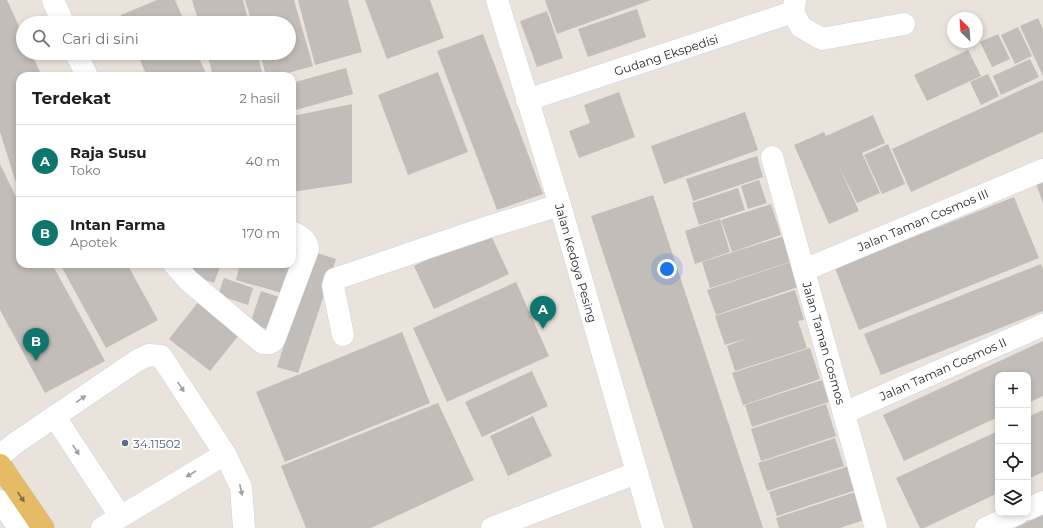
<!DOCTYPE html>
<html lang="id">
<meta charset="utf-8">
<style>
body{margin:0;font-family:Montserrat,sans-serif;background:#f2f2f2;color:#202124}
.controls{position:absolute;right:12px;bottom:12px;display:grid;overflow:hidden;border-radius:8px;box-shadow:0 2px 6px #0003}
.controls button{width:36px;height:36px;display:grid;place-items:center;padding:0;border:0;border-bottom:1px solid #e0e0e0;background:#fff;color:#202124;font:20px sans-serif}
.compass{position:absolute;left:947px;top:12px;width:36px;height:36px;border-radius:50%;background:#fff;box-shadow:0 2px 6px #0003;rotate:335deg}
.you{position:absolute;left:667px;top:269px;width:14px;height:14px;margin:-10px;border:3px solid #fff;border-radius:50%;background:#1a73e8;box-shadow:0 0 0 6px #1a73e833}
.badge{display:grid;place-items:center;width:26px;height:26px;border-radius:50%;background:#0f766e;color:#fff;font-size:13px;font-weight:700}
.pin{position:absolute;translate:-50% -33px;filter:drop-shadow(0 1px 2px #0008)}
.pin::after{content:'';position:absolute;top:21px;width:14px;height:12px;background:inherit;clip-path:polygon(0 0,100% 0,50% 100%)}
.list{margin:0;padding:0;list-style:none}
h2{display:flex;justify-content:space-between;align-items:center;height:52px;margin:0;padding:0 16px;font-size:17px}
h2 small{font-size:13px;font-weight:400;color:#757577}
.list li{display:grid;grid-template-columns:26px 1fr auto;gap:12px;align-items:center;box-sizing:border-box;height:72px;padding:0 16px;border-top:1px solid #e0e0e0}
.list b{display:block;font-size:15px;white-space:nowrap}
.list p{margin:0;font-size:13px;white-space:nowrap;color:#757577}
.list em{font-size:13px;font-style:normal;color:#757577}
.icon{flex:none;width:22px;height:22px;fill:none;stroke:currentColor;stroke-width:2;stroke-linecap:round;stroke-linejoin:round}
.map{position:relative;flex:none;width:1043px;height:528px;overflow:hidden}
.search{position:absolute;background:#fff;box-shadow:0 2px 6px #0003;left:16px;top:16px;width:280px;height:44px;display:flex;align-items:center;gap:10px;box-sizing:border-box;padding:0 14px;border-radius:22px;color:#757577;font-size:15px}
.panel{position:absolute;background:#fff;box-shadow:0 2px 6px #0003;left:16px;top:72px;width:280px;height:196px;border-radius:12px}
.map>svg:first-child{display:block}
.building{fill:#c2bdb8}
.lines{fill:none;stroke-linecap:round;stroke-linejoin:round}
.minor-casing{stroke:#ced2dd;stroke-width:23}
.major-casing{stroke:#c3c3c3;stroke-width:23}
.minor{stroke:#fff;stroke-width:22}
.major{stroke:#e5bc65;stroke-width:22}
.oneway{fill:#9f9f9f}
.oneway2{fill:#7e6b44}
.service-dot{fill:#5c6f8a;stroke:#fff;stroke-width:1.5}
.labels{text-anchor:middle;dominant-baseline:central;stroke-width:4;stroke-linejoin:round;paint-order:stroke}
.street-label{font-size:12px;fill:#292929;stroke:#fff}
.service-label{font-size:12px;fill:#4e5e75;stroke:#fff;text-anchor:start}
</style>
<div class="map">
<svg width="1043" height="528" viewBox="0 0 1043 528">
<rect width="100%" height="100%" fill="#eae3dc"/>
<g class="building">
<path d="M0 0H7L23 35V53H31L42 76H20V191L16 183 0 132Z"/>
<path d="M157 0H175L185 23H124L121 15Z"/>
<path d="M192 0H243L249 23H199Z"/>
<path d="M245 0H294L313 66 277 76H266L260 53H289V23H252Z"/>
<path d="M298 0H348L362 52 315 65Z"/>
<path d="M365 0H430L444 38 387 59Z"/>
<path d="M545 0H651L557 34Z"/>
<path d="M637 9 646 37 588 57 578 29Z"/>
<path d="M547 11 563 58 537 67 520 21Z"/>
<path d="M1038 18 1043 29V76L1020 26Z"/>
<path d="M1018 27 1032 56 1015 64 1001 35Z"/>
<path d="M483 34 543 194 497 210 437 51Z"/>
<path d="M998 34 1010 59 992 67 980 42Z"/>
<path d="M968 50 981 76 927 101 914 75Z"/>
<path d="M137 53H197L207 76H147Z"/>
<path d="M207 53H257L263 76H213Z"/>
<path d="M1030 59 1039 77 1001 95 993 76Z"/>
<path d="M346 68 353 94 292 111V83Z"/>
<path d="M438 72 468 152 408 175 378 95Z"/>
<path d="M988 74 999 96 981 105 970 82Z"/>
<path d="M1043 80V132L911 192 892 149Z"/>
<path d="M619 92 635 137 579 158 569 131 590 123 584 105Z"/>
<path d="M352 104V183L292 192V116Z"/>
<path d="M745 112 758 150 664 184 651 146Z"/>
<path d="M873 115 885 143 862 153 880 193 857 203 839 166 859 211 829 224 794 145 824 132 826 136Z"/>
<path d="M888 144 905 184 882 194 864 155Z"/>
<path d="M757 156 763 177 693 201 686 179Z"/>
<path d="M0 164 20 205V264H52L105 361 45 393 0 310Z"/>
<path d="M1043 174V203L1034 178Z"/>
<path d="M759 180 767 203 748 209 741 186Z"/>
<path d="M738 188 745 210 699 225 692 203Z"/>
<path d="M653 195 731 431 763 528H693L668 451 591 216Z"/>
<path d="M1014 197 1039 258 859 330 835 268Z"/>
<path d="M771 204 781 235 732 252 721 220Z"/>
<path d="M720 219 730 252 695 264 685 231Z"/>
<path d="M489 231 509 274 434 309 414 266Z"/>
<path d="M784 236 793 261 710 288 702 262Z"/>
<path d="M314 252 336 259 298 373 277 367Z"/>
<path d="M791 262 798 287 716 315 707 290Z"/>
<path d="M60 264H127L158 320 106 348Z"/>
<path d="M194 264H221L214 283 190 275Z"/>
<path d="M240 264H290L282 293 236 280Z"/>
<path d="M1041 264 1043 269V311L881 375 864 334Z"/>
<path d="M224 278 253 288 248 305 218 295Z"/>
<path d="M516 282 549 356 447 402 413 328Z"/>
<path d="M795 290 804 320 798 321 807 348 735 371 727 346 748 338 725 345 715 316Z"/>
<path d="M261 291 282 298 272 331 250 324Z"/>
<path d="M202 297 243 330 210 371 169 339Z"/>
<path d="M402 332 430 403 285 462 256 392Z"/>
<path d="M1043 341V396L1028 403V375H998V417L904 461 883 415Z"/>
<path d="M810 348 820 379 743 405 732 373Z"/>
<path d="M532 371 548 406 482 437 465 402Z"/>
<path d="M822 380 829 402 752 427 745 405Z"/>
<path d="M438 403 474 480 371 528H306L281 466Z"/>
<path d="M826 404 836 436 761 461 751 429Z"/>
<path d="M1043 410V472L1028 479V417Z"/>
<path d="M533 416 552 456 508 476 490 436Z"/>
<path d="M998 431V493L924 528H920L896 478Z"/>
<path d="M835 438 844 466 767 491 758 463Z"/>
<path d="M849 466 856 490 777 516 769 492Z"/>
<path d="M855 492 864 520 840 528H779L776 518Z"/>
<path d="M1043 515V528H1015L1025 523Z"/>
</g>
<g class="lines">
<defs>
<g id="minor">
<path d="M53 0 63 23"/>
<path d="M497 0 560 205 653 528"/>
<path d="M793 12 801 27 822 39 904 24"/>
<path d="M76 53 87 76"/>
<path d="M527 100 793 12 795 0"/>
<path d="M772 157 876 528"/>
<path d="M174 264 188 280 263 343H270L274 340 308 249C307 239 300 236 292 232"/>
<path d="M804 270 1043 170"/>
<path d="M343 335 333 286 335 279 485 228 560 205"/>
<path d="M844 413 1043 325"/>
<path d="M55 417 120 516"/>
<path d="M0 456 14 444 138 360 149 355 161 356 225 454 241 487 244 528"/>
<path d="M0 501 19 528"/>
<path d="M1028 509 1043 502"/>
<path d="M102 528 225 454"/>
<path d="M492 528 636 473"/>
<path d="M986 528 1019 513"/>
</g>
<path id="major" d="M0 465 43 528"/>
</defs>
<use href="#minor" class="minor-casing"/>
<use href="#major" class="major-casing"/>
<use href="#minor" class="minor"/>
<use href="#major" class="major"/>
</g>
<defs><path id="oneway-solid" d="M-6-.8H1V-3.2L6.5 0L1 3.2V.8H-6Z"/></defs>
<g class="oneway">
<use href="#oneway-solid" transform="translate(181 387) rotate(57)"/>
<use href="#oneway-solid" transform="translate(81 399) rotate(-35)"/>
<use href="#oneway-solid" transform="translate(76 450) rotate(57)"/>
<use href="#oneway-solid" transform="translate(191 474) rotate(149)"/>
<use href="#oneway-solid" transform="translate(241 490) rotate(78)"/>
</g>
<use class="oneway2" href="#oneway-solid" transform="translate(21 497) rotate(56)"/>
<circle class="service-dot" cx="125" cy="443" r="4"/>
<g class="labels">
<g class="street-label">
<text transform="translate(666 55) rotate(-18)">Gudang Ekspedisi</text>
<text transform="translate(923 220) rotate(-23)">Jalan Taman Cosmos III</text>
<text transform="translate(576 263) rotate(74)">Jalan Kedoya Pesing</text>
<text transform="translate(824 343) rotate(74)">Jalan Taman Cosmos</text>
<text transform="translate(943 369) rotate(-24)">Jalan Taman Cosmos II</text>
</g>
<g class="service-label">
<text x="133" y="443">34.11502</text>
</g>
</g>
</svg>
<div class="controls">
<button>+</button>
<button>−</button>
<button><svg class="icon" aria-label="locate" viewBox="0 0 24 24"><circle cx="12" cy="12" r="6"/><path d="M12 2v4M12 18v4M2 12h4M18 12h4"/></svg></button>
<button><svg class="icon" aria-label="layers" viewBox="0 0 24 24"><path d="M12 4l9 5-9 5-9-5zM3 14l9 5 9-5"/></svg></button>
</div>
<svg class="compass" viewBox="-18 -18 36 36"><path d="M0-13l5 13h-10z" fill="#e53935"/><path d="M0 13l5-13h-10z" fill="#757577"/></svg>
<div class="you"></div>
<div class="pin badge" style="left:543px;top:329px">A</div>
<div class="pin badge" style="left:36px;top:361px">B</div>
<div class="search"><svg class="icon" aria-label="search" viewBox="0 0 24 24"><circle cx="10" cy="10" r="6"/><path d="M15 15l6 6"/></svg>Cari di sini</div>
<section class="panel">
<h2>Terdekat<small>2 hasil</small></h2>
<ul class="list">
<li><span class="badge">A</span><div><b>Raja Susu</b><p>Toko</p></div><em>40 m</em></li>
<li><span class="badge">B</span><div><b>Intan Farma</b><p>Apotek</p></div><em>170 m</em></li>
</ul>
</section>
</div>
